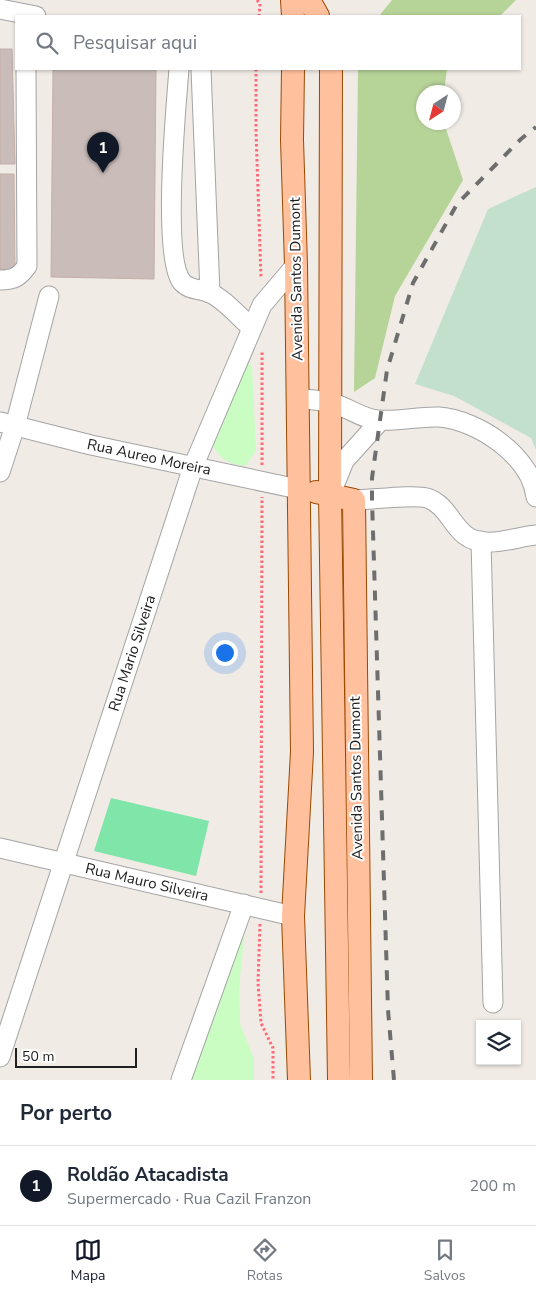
<!DOCTYPE html>
<html lang="pt">
<meta charset="utf-8">
<style>
body{margin:0;font-family:"Nunito Sans",sans-serif;background:#f2f2f3;color:#1f2937}
.controls{position:absolute;right:15px;bottom:15px;display:grid;overflow:hidden;border-radius:0px;box-shadow:0 1px 4px #0004}
.controls button{width:45px;height:45px;display:grid;place-items:center;padding:0;border:0;border-bottom:1px solid #e0e1e3;background:#fff;color:#1f2937;font:25px sans-serif}
.compass{position:absolute;left:416px;top:85px;width:45px;height:45px;border-radius:50%;background:#fff;box-shadow:0 1px 4px #0004;rotate:216deg}
.scale{position:absolute;left:15px;bottom:12px;width:122px;box-sizing:border-box;padding-left:5px;border:2px solid #202020;border-top:0;font-size:14px;line-height:18px;white-space:nowrap;color:#202020;-webkit-text-stroke:4px #fff;paint-order:stroke}
.you{position:absolute;left:224px;top:652px;width:18px;height:18px;margin:-12px;border:4px solid #fff;border-radius:50%;background:#1a73e8;box-shadow:0 0 0 8px #1a73e833}
.badge{display:grid;place-items:center;width:32px;height:32px;border-radius:50%;background:#111827;color:#fff;font-size:16px;font-weight:700}
.pin{position:absolute;translate:-50% -41px;filter:drop-shadow(0 1px 2px #0008)}
.pin::after{content:'';position:absolute;top:26px;width:18px;height:15px;background:inherit;clip-path:polygon(0 0,100% 0,50% 100%)}
.list{margin:0;padding:0;list-style:none}
h2{display:flex;justify-content:space-between;align-items:center;height:65px;margin:0;padding:0 20px;font-size:21px}
h2 small{font-size:16px;font-weight:400;color:#747a83}
.list li{display:grid;grid-template-columns:32px 1fr auto;gap:15px;align-items:center;box-sizing:border-box;height:80px;padding:0 20px;border-top:1px solid #e0e1e3}
.list b{display:block;font-size:19px;white-space:nowrap}
.list p{margin:0;font-size:16px;white-space:nowrap;color:#747a83}
.list em{font-size:16px;font-style:normal;color:#747a83}
.icon{flex:none;width:28px;height:28px;fill:none;stroke:currentColor;stroke-width:2;stroke-linecap:round;stroke-linejoin:round}
.map{position:relative;flex:none;width:536px;height:1080px;overflow:hidden}
.search{position:absolute;background:#fff;box-shadow:0 1px 4px #0004;left:15px;right:15px;top:15px;height:55px;display:flex;align-items:center;gap:12px;box-sizing:border-box;padding:0 18px;border-radius:0px;color:#747a83;font-size:19px}
.sheet{height:145px;background:#fff}
nav{display:flex;justify-content:space-around;align-items:center;box-sizing:border-box;height:70px;border-top:1px solid #e0e1e3;background:#fff;font-size:14px;color:#747a83}
nav a{display:grid;justify-items:center;gap:2px}
nav .on{color:#111827}
.map>svg:first-child{display:block}
.forest{fill:#b6d398}
.wetland{fill:#c2e0cc}
.park{fill:#c9fdc1}
.pitch{fill:#7fe5a9}
.building{fill:#cabcb9;stroke:#c4aea7}
.lines{fill:none;stroke-linecap:round;stroke-linejoin:round}
.minor-casing{stroke:#a4a4a4;stroke-width:21}
.major-casing{stroke:#9c4900;stroke-width:24}
.path{stroke:#ff6978;stroke-width:3;stroke-dasharray:2.5 2.5;stroke-linecap:butt}
.minor{stroke:#fff;stroke-width:19}
.major{stroke:#ffc19d;stroke-width:22}
.rail{stroke:#6e6e6e;stroke-width:4;stroke-dasharray:10 10;stroke-linecap:butt}
.labels{text-anchor:middle;dominant-baseline:central;stroke-width:4;stroke-linejoin:round;paint-order:stroke}
.street-label{font-size:15px;fill:#202020;stroke:#fff}
</style>
<div class="map">
<svg width="536" height="1080" viewBox="0 0 536 1080">
<rect width="100%" height="100%" fill="#f1ebe6"/>
<g class="forest">
<path d="M392 0H516L500 16H379Z"/>
<path d="M358 69H447L444 92H424V122L444 123 463 180 395 296 375 378 354 392Z"/>
</g>
<path class="wetland" d="M536 187V450L531 438 454 396 415 384 488 209Z"/>
<g class="park">
<path d="M247 359 252 367 256 451 245 466C228 464 220 459 212 444Z"/>
<path d="M240 929 245 930 239 985 240 1024 254 1059V1080H192Z"/>
</g>
<path class="pitch" d="M111 798 209 821 196 876 94 851Z"/>
<g class="building">
<path d="M0 49H12L15 164H0Z"/>
<path d="M53 69H156L154 279 51 277Z"/>
<path d="M0 174H14L15 270H0Z"/>
</g>
<g class="lines">
<defs>
<g id="minor">
<path d="M0 9 36 16"/>
<path d="M179 69C176 106 162 258 182 282 190 291 200 288 210 293 223 298 240 318 251 327"/>
<path d="M201 69 210 293"/>
<path d="M0 280C14 280 19 277 27 266L26 69"/>
<path d="M298 398C309 400 322 400 332 403 348 407 362 419 378 420 398 422 419 416 439 417 478 420 531 456 536 497"/>
<path d="M0 422 91 445 298 489"/>
<path d="M0 472 15 426 49 296"/>
<path d="M332 491 344 461 380 421"/>
<path d="M354 500C371 500 413 494 427 498 446 504 451 524 465 535 484 550 515 537 536 535"/>
<path d="M481 541 493 1003"/>
<path d="M0 848 293 916"/>
<path d="M0 1057 193 467 262 305 296 265"/>
<path d="M181 1080 244 904"/>
</g>
<g id="major">
<path d="M292 0 293 16"/>
<path d="M309 0 318 16"/>
<path d="M293 69 292 140 296 265 302 752 293 916 299 1080"/>
<path d="M331 69 330 495 339 1080"/>
<path d="M316 492 354 500 361 1080"/>
</g>
</defs>
<use href="#minor" class="minor-casing"/>
<use href="#major" class="major-casing"/>
<g class="path">
<path d="M257 0 260 4 259 16"/>
<path d="M256 69V131L261 278"/>
<path d="M262 465V352"/>
<path d="M261 893 262 497"/>
<path d="M260 924 258 983 261 1023 273 1048V1080"/>
</g>
<use href="#minor" class="minor"/>
<use href="#major" class="major"/>
<path class="rail" d="M394 1080 388 1010 372 500V478L387 370 413 283 457 204 521 139 536 127"/>
</g>
<g class="labels">
<g class="street-label">
<text transform="translate(296 279) rotate(-91)">Avenida Santos Dumont</text>
<text transform="translate(149 457) rotate(12)">Rua Aureo Moreira</text>
<text transform="translate(132 653) rotate(-72)">Rua Mario Silveira</text>
<text transform="translate(356 778) rotate(-91)">Avenida Santos Dumont</text>
<text transform="translate(147 882) rotate(13)">Rua Mauro Silveira</text>
</g>
</g>
</svg>
<div class="controls">
<button><svg class="icon" aria-label="layers" viewBox="0 0 24 24"><path d="M12 4l9 5-9 5-9-5zM3 14l9 5 9-5"/></svg></button>
</div>
<svg class="compass" viewBox="-18 -18 36 36"><path d="M0-13l5 13h-10z" fill="#e53935"/><path d="M0 13l5-13h-10z" fill="#747a83"/></svg>
<div class="scale">50 m</div>
<div class="you"></div>
<div class="pin badge" style="left:103px;top:173px">1</div>
<div class="search"><svg class="icon" aria-label="search" viewBox="0 0 24 24"><circle cx="10" cy="10" r="6"/><path d="M15 15l6 6"/></svg>Pesquisar aqui</div>
</div>
<section class="sheet">
<h2>Por perto<small></small></h2>
<ul class="list">
<li><span class="badge">1</span><div><b>Roldão Atacadista</b><p>Supermercado · Rua Cazil Franzon</p></div><em>200 m</em></li>
</ul>
</section>
<nav>
<a class="on"><svg class="icon" aria-label="map" viewBox="0 0 24 24"><path d="M3 6l6-2 6 2 6-2v14l-6 2-6-2-6 2zM9 4v14M15 6v14"/></svg>Mapa</a>
<a><svg class="icon" aria-label="directions" viewBox="0 0 24 24"><path d="M12 3l9 9-9 9-9-9zM9 14v-3h6M13 9l2 2-2 2"/></svg>Rotas</a>
<a><svg class="icon" aria-label="saved" viewBox="0 0 24 24"><path d="M7 4h10v16l-5-4-5 4z"/></svg>Salvos</a>
</nav>
